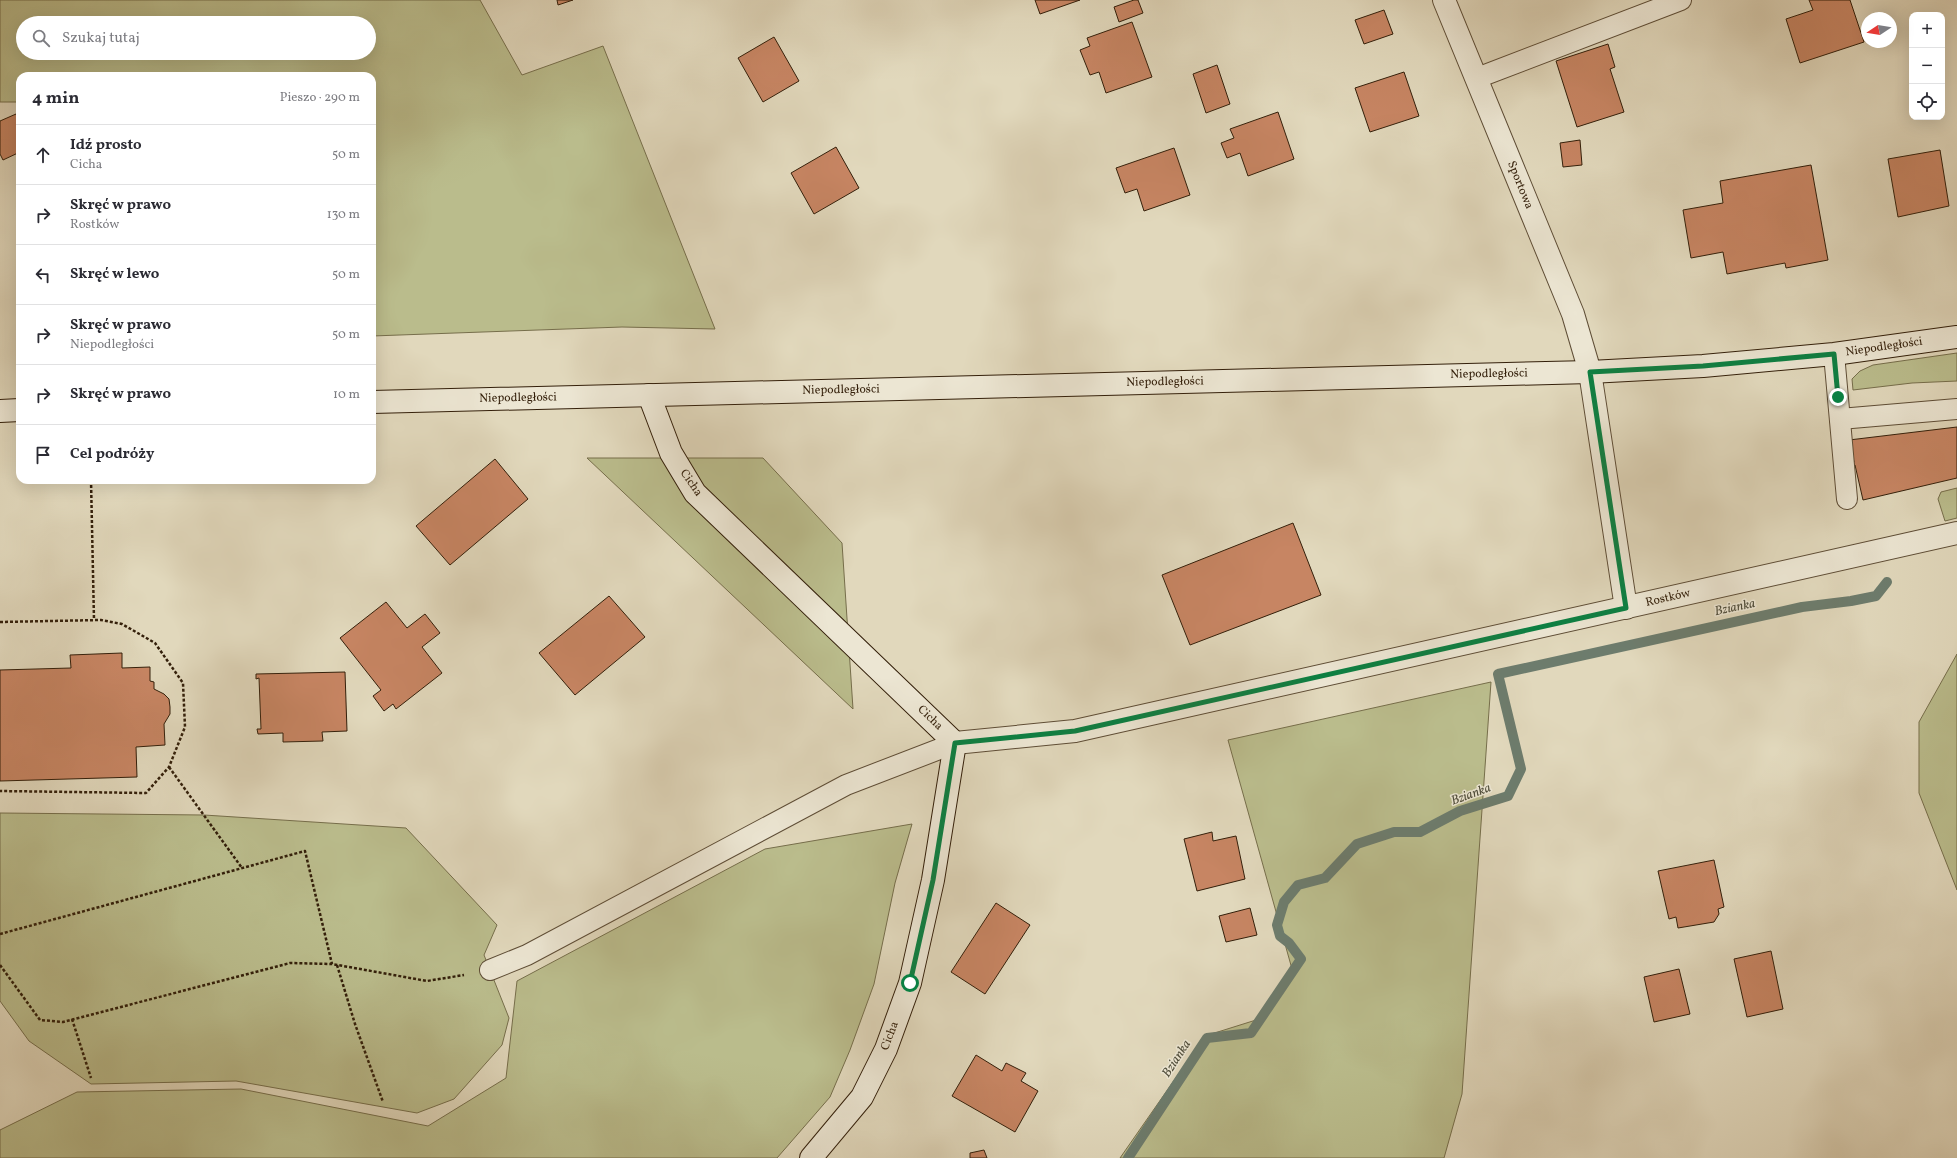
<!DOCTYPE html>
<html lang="pl">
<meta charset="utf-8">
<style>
body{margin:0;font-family:Vollkorn,serif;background:#f7f7f7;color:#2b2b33}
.controls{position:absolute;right:12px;top:12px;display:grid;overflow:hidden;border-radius:8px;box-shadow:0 4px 16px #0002}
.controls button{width:36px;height:36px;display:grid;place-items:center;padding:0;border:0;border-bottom:1px solid #e1e1e2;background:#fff;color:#2b2b33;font:20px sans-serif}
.compass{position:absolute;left:1861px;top:12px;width:36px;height:36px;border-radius:50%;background:#fff;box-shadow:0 4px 16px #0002;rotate:258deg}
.stop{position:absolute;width:12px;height:12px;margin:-9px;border:3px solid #0b8043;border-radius:50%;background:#fff}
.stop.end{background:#0b8043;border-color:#fff;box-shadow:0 1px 4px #0008}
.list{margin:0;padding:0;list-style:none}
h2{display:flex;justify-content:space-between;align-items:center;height:52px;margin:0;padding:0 16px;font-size:17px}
h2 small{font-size:13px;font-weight:400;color:#7c7c81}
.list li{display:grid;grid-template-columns:26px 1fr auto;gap:12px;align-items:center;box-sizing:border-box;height:60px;padding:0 16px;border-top:1px solid #e1e1e2}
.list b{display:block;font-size:15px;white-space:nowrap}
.list p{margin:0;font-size:13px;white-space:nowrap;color:#7c7c81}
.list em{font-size:13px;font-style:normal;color:#7c7c81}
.icon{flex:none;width:22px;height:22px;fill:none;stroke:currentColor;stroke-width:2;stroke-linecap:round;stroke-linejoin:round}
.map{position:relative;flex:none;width:1957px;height:1158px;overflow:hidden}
.search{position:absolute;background:#fff;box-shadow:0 4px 16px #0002;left:16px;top:16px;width:360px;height:44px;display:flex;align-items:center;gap:10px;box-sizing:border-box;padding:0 14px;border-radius:22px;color:#7c7c81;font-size:15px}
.panel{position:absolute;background:#fff;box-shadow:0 4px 16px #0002;left:16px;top:72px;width:360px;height:412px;border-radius:12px}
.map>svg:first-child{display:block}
.green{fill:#babc8c;stroke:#766e4b;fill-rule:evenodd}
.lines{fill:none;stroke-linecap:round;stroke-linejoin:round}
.stream{stroke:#6d7c6d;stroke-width:10}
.building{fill:#c78563;stroke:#331f0a}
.lane-casing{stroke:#5e4d36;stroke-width:22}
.street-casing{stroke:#5e4d36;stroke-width:24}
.secondary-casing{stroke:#331f0a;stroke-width:24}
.path{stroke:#331f0a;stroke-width:2.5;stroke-dasharray:3 2;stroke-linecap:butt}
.lane{stroke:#ece6d3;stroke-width:20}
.street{stroke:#ece6d3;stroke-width:22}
.secondary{stroke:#ece6d3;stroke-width:22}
.route{stroke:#0b8043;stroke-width:5}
.labels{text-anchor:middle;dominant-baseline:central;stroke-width:3;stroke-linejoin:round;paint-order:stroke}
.street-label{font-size:12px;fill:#331f0a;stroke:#ece6d3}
.water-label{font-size:13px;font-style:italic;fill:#504e3c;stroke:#ece6d3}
</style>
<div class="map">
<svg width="1957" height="1158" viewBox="0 0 1957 1158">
<rect width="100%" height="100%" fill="#e1d8bc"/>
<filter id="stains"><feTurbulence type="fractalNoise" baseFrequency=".005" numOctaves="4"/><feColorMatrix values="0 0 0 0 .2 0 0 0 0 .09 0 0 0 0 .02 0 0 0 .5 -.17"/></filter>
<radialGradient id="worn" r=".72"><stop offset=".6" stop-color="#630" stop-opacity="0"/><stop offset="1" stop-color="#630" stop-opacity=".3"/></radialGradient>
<g class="green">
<path d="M0 0H480L522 75 603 46 715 329 622 327 372 336V76H20V102H0ZM23 23H369V53H23Z"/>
<path d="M1957 353V381L1912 383 1853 390 1852 379 1860 371 1873 365Z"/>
<path d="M587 458H763L842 543 853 709Z"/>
<path d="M1957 488V518L1945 521 1938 499 1941 492Z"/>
<path d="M1957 654V890L1919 793V722Z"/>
<path d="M1491 682 1462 1094 1444 1158H1120L1205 1036 1256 1020 1292 969 1228 740Z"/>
<path d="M0 813 204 815 406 828 497 925 484 955 509 1018 502 1045 454 1099 417 1113 236 1081 91 1084 29 1041 0 1001Z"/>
<path d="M912 824 895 883 874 984 850 1050 830 1097 777 1158H0V1130L77 1092 241 1089 428 1126 506 1078 517 981 765 849Z"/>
</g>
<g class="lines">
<path class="stream" d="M1128 1158 1207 1038 1251 1033 1301 959 1289 943 1280 936 1277 925 1284 902 1298 885 1325 878 1357 844 1394 832H1420L1460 811 1508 796 1521 769 1498 674 1802 607 1851 601 1876 596 1887 582"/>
</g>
<g class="building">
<path d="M557 0H573L558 5Z"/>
<path d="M1035 0H1080L1040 14Z"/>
<path d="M1134 0H1138L1143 13 1119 22 1114 7Z"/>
<path d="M1809 0H1850L1864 42 1800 63 1786 19 1813 10Z"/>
<path d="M1384 10 1393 34 1364 44 1355 20Z"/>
<path d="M1132 22 1152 77 1106 93 1099 72 1090 75 1080 50 1090 46 1087 38Z"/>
<path d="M774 37 799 81 763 102 738 58Z"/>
<path d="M1608 44 1615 67 1610 69 1624 112 1577 127 1556 61Z"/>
<path d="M1217 65 1230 104 1206 113 1193 74Z"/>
<path d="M1404 72 1419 116 1370 132 1355 88Z"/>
<path d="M1278 112 1294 159 1248 176 1240 153 1227 158 1221 143 1234 138 1230 129Z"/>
<path d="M16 114 20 123V152L3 160 0 154V121Z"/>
<path d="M1580 140 1582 165 1563 167 1560 143Z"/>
<path d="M836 147 859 188 814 214 791 173Z"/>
<path d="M1174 148 1190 195 1144 211 1137 189 1125 193 1116 168Z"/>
<path d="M1940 150 1949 206 1898 217 1888 159Z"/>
<path d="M1811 165 1828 260 1786 268 1785 263 1727 274 1723 252 1691 258 1683 210 1723 203 1720 181Z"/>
<path d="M1957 427V478L1863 500 1855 465 1853 466 1852 463 1854 462 1849 440Z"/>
<path d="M495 459 528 499 450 565 416 526Z"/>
<path d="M1293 523 1321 595 1190 645 1162 575Z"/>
<path d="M609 596 645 637 575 695 539 653Z"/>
<path d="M386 602 407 628 425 614 440 633 422 647 442 673 396 709 393 704 384 711 373 696 381 690 340 638Z"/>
<path d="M122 653V668L150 667V681L154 682V689L164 694 169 699 170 707V714L164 724 165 745 136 747 137 777 0 781V670L71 668 70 655Z"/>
<path d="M345 672 347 731 322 732 323 741 283 742V733L258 734 257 729H261L259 678 256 679V674Z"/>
<path d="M1212 832 1213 841 1236 836 1245 879 1197 891 1184 839Z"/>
<path d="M1714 860 1724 907 1718 909 1719 914 1714 922 1678 928 1676 917 1669 919 1658 871Z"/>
<path d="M996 903 1030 925 985 994 951 972Z"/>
<path d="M1250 908 1257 935 1226 942 1219 916Z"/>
<path d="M1771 951 1783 1009 1747 1017 1734 959Z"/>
<path d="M1679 969 1690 1014 1654 1022 1644 977Z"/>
<path d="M976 1055 1002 1071 1006 1063 1026 1073 1021 1081 1038 1091 1015 1132 952 1096Z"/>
<path d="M984 1150 987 1158H970V1153Z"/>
</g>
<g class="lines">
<defs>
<g id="lane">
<path d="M1477 78 1681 0"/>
<path d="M1834 354 1847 499"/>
<path d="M1840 419 1957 409"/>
<path d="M490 970 527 955 846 785 955 743"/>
</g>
<g id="street">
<path d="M1444 0 1573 314 1590 372 1626 608"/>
<path d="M955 743 1075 731 1957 533"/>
</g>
<g id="secondary">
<path d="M649 395 671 453 695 493 955 743 933 880 910 983 886 1049 862 1097 811 1158"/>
<path d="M372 402 1590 372 1703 366 1834 354 1957 337"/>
<path d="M0 411 20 410"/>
</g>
</defs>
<use href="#lane" class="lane-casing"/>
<use href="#street" class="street-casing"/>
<use href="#secondary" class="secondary-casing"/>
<g class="path">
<path d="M91 480 94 620"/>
<path d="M0 622 101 620 122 624 155 643 183 683 185 727 169 767 146 793 0 791"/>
<path d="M169 767 242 868"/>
<path d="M0 934 305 851 332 964"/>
<path d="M0 965 40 1020 63 1022 290 963 332 964 427 981 464 975"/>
<path d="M337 965 355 1024 383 1102"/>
<path d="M72 1019 91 1078"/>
</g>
<use href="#lane" class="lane"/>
<use href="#street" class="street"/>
<use href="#secondary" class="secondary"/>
</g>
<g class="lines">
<path class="route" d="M910 983 933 880 955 743 1075 731 1626 608 1590 372 1703 366 1834 354 1838 397"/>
</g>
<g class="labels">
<g class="street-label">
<text transform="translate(1520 185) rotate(68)">Sportowa</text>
<text transform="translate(1884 347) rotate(-8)">Niepodległości</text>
<text transform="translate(1489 374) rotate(-1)">Niepodległości</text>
<text transform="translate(1165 382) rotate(-1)">Niepodległości</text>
<text transform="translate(841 390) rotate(-1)">Niepodległości</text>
<text transform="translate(518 398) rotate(-1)">Niepodległości</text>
<text transform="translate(691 483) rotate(55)">Cicha</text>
<text transform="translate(1668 598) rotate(-13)">Rostków</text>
<text transform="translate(930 718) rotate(44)">Cicha</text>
<text transform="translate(890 1036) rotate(-69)">Cicha</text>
</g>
<g class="water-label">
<text transform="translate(1735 608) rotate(-12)">Bzianka</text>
<text transform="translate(1471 795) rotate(-20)">Bzianka</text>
<text transform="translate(1177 1059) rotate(-57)">Bzianka</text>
</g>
</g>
<rect width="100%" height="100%" filter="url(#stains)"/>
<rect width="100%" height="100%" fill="url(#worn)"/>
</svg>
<div class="controls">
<button>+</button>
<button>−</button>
<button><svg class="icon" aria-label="locate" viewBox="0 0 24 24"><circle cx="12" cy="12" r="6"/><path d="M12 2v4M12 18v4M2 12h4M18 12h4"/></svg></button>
</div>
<svg class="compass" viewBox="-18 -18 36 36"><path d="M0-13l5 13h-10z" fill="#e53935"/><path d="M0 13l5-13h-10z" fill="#7c7c81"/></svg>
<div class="stop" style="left:910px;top:983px"></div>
<div class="stop end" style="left:1838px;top:397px"></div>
<div class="search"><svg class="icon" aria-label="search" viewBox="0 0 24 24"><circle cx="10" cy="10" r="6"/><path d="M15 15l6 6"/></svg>Szukaj tutaj</div>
<section class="panel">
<h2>4 min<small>Pieszo · 290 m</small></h2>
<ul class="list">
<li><svg class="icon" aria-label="ahead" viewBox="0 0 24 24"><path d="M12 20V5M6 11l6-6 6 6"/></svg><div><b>Idź prosto</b><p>Cicha</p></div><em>50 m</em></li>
<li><svg class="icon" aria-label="right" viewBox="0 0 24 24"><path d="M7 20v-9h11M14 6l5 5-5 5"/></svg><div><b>Skręć w prawo</b><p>Rostków</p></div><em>130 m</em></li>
<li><svg class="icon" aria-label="left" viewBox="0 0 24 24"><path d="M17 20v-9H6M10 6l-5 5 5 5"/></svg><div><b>Skręć w lewo</b></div><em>50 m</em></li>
<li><svg class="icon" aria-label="right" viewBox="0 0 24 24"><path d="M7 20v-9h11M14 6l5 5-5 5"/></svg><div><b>Skręć w prawo</b><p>Niepodległości</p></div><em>50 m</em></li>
<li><svg class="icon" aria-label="right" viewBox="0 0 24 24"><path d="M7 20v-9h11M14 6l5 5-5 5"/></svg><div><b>Skręć w prawo</b></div><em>10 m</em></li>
<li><svg class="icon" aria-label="arrive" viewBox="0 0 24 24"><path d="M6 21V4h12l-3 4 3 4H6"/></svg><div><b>Cel podróży</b></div></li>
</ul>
</section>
</div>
